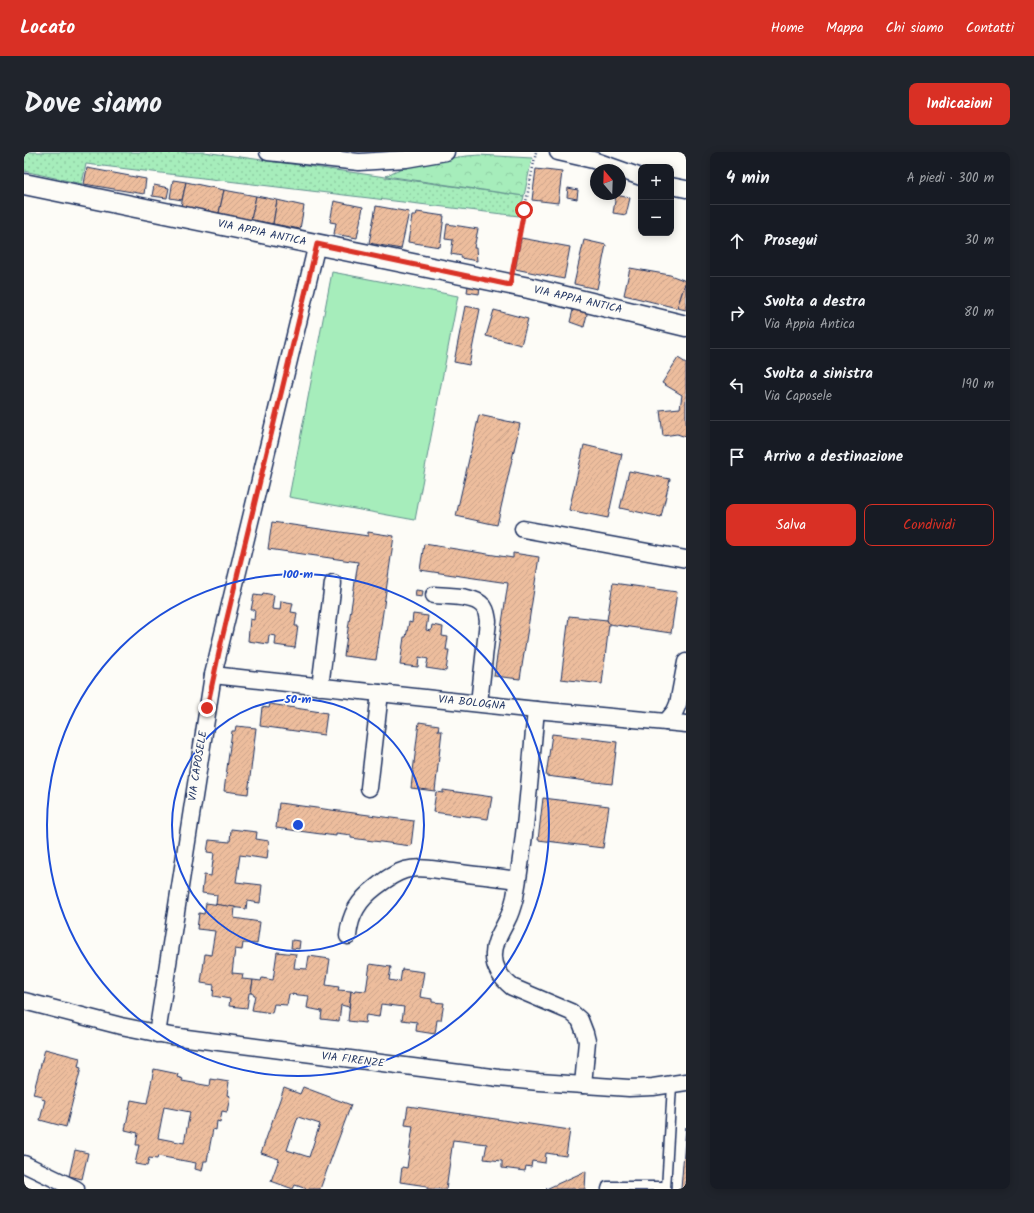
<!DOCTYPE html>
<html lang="it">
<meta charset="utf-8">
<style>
body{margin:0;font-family:Kalam,sans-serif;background:#20242c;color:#f1f3f6}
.controls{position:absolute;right:12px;top:12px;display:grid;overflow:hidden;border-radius:8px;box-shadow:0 2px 10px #0003}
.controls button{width:36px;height:36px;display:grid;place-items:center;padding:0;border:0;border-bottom:1px solid #363941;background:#171b24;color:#f1f3f6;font:20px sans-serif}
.compass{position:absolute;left:566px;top:12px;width:36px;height:36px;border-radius:50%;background:#171b24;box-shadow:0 2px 10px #0003;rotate:341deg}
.stop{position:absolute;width:12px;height:12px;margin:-9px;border:3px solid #d93025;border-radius:50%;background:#fff}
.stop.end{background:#d93025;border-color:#fff;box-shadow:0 1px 4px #0008}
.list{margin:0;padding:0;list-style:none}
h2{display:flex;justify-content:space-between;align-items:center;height:52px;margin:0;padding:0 16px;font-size:17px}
h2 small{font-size:13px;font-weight:400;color:#9ea1a6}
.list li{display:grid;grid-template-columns:26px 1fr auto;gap:12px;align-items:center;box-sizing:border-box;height:72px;padding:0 16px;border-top:1px solid #363941}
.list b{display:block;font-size:15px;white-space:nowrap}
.list p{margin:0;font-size:13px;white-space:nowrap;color:#9ea1a6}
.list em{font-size:13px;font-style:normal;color:#9ea1a6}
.actions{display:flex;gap:8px;padding:12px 16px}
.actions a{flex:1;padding:9px 0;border:1px solid #d93025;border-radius:8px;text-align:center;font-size:14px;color:#d93025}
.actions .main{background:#d93025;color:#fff}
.icon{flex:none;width:22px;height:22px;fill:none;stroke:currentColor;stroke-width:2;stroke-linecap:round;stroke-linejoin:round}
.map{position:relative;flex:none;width:662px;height:1037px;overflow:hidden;border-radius:8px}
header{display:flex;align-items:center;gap:24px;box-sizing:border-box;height:56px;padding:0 20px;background:#d93025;color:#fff}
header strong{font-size:19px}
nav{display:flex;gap:22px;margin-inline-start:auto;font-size:14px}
.intro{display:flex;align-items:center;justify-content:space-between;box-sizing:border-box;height:96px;padding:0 24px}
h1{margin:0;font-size:28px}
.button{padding:10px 18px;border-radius:8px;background:#d93025;color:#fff;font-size:14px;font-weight:700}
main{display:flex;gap:24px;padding:0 24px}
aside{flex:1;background:#171b24;border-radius:8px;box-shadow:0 2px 10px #0003}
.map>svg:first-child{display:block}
.grass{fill:url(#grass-dots);stroke:#608e8c}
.forest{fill:url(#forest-crowns);stroke:#608e8c}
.garden{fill:#a6edbb;stroke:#608e8c}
.building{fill:url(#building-hatch);stroke:#1b2f5e;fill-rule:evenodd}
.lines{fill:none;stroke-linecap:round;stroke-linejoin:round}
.service-casing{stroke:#1b2f5e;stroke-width:11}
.minor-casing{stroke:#1b2f5e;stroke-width:19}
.tertiary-casing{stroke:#1b2f5e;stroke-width:23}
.path{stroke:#1b2f5e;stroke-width:2.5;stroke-dasharray:1 3;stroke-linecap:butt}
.service{stroke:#fdfcf7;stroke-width:8}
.minor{stroke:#fdfcf7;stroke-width:16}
.tertiary{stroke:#fdfcf7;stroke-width:20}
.route{stroke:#d93025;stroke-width:5}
.ring{fill:none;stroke:#1d4ed8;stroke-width:2}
.labels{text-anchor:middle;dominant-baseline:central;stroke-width:3;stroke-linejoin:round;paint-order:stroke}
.street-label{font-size:11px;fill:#1b2f5e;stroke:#fdfcf7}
.centre{fill:#1d4ed8;stroke:#fdfcf7;stroke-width:2}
.ring-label{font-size:12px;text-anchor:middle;font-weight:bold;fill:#1d4ed8;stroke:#fdfcf7;stroke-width:3;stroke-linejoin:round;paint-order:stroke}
</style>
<header>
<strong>Locato</strong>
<nav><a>Home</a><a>Mappa</a><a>Chi siamo</a><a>Contatti</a></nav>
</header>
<div class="intro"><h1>Dove siamo</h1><a class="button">Indicazioni</a></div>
<main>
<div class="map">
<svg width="662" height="1037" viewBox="0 0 662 1037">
<defs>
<pattern id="grass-dots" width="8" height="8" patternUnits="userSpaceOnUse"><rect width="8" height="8" fill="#a6edbb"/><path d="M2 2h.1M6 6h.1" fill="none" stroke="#8ecca3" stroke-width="1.8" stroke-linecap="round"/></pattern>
<pattern id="forest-crowns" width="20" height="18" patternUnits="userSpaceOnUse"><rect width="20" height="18" fill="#a6edbb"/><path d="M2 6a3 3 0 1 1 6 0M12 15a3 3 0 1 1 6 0" fill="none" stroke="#8ecca3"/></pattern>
<pattern id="building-hatch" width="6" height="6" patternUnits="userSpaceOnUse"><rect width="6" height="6" fill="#edbd9d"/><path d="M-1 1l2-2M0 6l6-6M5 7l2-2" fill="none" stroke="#cba38a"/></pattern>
</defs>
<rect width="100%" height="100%" fill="#fdfcf7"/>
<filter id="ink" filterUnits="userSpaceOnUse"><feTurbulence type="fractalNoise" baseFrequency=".025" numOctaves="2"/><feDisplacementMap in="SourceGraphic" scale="8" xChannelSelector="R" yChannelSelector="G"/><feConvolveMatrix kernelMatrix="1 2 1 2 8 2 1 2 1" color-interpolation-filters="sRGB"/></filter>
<g filter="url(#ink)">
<path class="grass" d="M0 0H180L500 44 495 64 62 12 58 32 0 19Z"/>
<path class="forest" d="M455 3 508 6 500 44 362 24C378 14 385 16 403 11 421 7 437 4 455 3Z"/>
<path class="garden" d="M308 120 434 144 391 368 265 345Z"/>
<g class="building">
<path d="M63 16 122 27 120 42 60 32Z"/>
<path d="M512 17 538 20 534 51 508 48Z"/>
<path d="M149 28 162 30 158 48 146 46Z"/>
<path d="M162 30 200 38 195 61 157 54Z"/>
<path d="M130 33 145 36 143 46 128 44Z"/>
<path d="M544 36 554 38 553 47 543 45Z"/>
<path d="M200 38 232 44 227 68 195 61Z"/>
<path d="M592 43 606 46 602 63 589 61Z"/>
<path d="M232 44 253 48 249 72 227 68Z"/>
<path d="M253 48 280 54 276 77 249 72Z"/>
<path d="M310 49 339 55 333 86 310 82 312 71 306 70Z"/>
<path d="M352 54 385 60 377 97 345 91Z"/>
<path d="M393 60 420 64 416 95 384 90 388 64H392Z"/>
<path d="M423 72 454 77 450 96H452L453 109 437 106 438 104 427 102 429 88 421 87Z"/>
<path d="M497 86 546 95 540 127 491 117Z"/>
<path d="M560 88 582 93 573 137 550 132Z"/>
<path d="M606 116 646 123 662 129 653 156 600 143Z"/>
<path d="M445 128 457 130 455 142 443 140Z"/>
<path d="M662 129V158L653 156Z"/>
<path d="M441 154 456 157 445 213 430 210Z"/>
<path d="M550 154 564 158 560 175 546 170Z"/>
<path d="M470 158 504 167 497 193 462 184Z"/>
<path d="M654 206 662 211V285L653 282 639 284 636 258 656 256 658 243 638 231Z"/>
<path d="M455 263 496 272 473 373 432 364Z"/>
<path d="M560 293 598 302 584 366 545 358Z"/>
<path d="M605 319 646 327 637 365 596 356Z"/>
<path d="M248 370 344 384V380L370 384 352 508 320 504 334 410 244 397Z"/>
<path d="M400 392 489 406V401L515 405 496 527 470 524 484 431 396 418Z"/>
<path d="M589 431 653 440 647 481 585 472 583 468Z"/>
<path d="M392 438 399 439 398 445 391 444Z"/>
<path d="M239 441 250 443 248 457 256 458 257 449 269 451 267 460 273 461 271 474H274L271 496 251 493 252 484 245 483 244 492 224 489 226 467 230 468 231 458H227L230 443 238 444Z"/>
<path d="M389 462 404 464 402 478 407 479 408 473 419 475 418 484 424 485 422 498H425L422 519 402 516 404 507 395 505 394 515 376 513 380 485H382L385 470 388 471Z"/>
<path d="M545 464 583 468 585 472 578 532 537 527Z"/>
<path d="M246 552 303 561 300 583 236 574 238 555 245 556Z"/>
<path d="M395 570 415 573 414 579H418L411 639 387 636Z"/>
<path d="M212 574 232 576 224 642 200 639 208 579H211Z"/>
<path d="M528 582 593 590 588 632 522 624Z"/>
<path d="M419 638 468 645 464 667 409 660 412 640 419 641Z"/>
<path d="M519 646 585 654 579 696 514 688Z"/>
<path d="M255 651 390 669 387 694 327 686V683L312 681V684L252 676Z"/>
<path d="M207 677 233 680 232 687 245 689 243 707 216 703 212 730 238 733 236 751 223 749 222 757 192 753 193 743 178 741 180 723 187 724 190 701 183 700 185 688 206 690Z"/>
<path d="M182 751 211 755 210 766 236 770 233 792 219 791 218 798 211 797 208 821 219 822 218 827 229 828 227 841H225L223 856 205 854 206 847 189 844 190 833 177 831 181 802 187 803 191 779 173 777 175 761 180 762Z"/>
<path d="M268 788 276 789 275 797 267 796Z"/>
<path d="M253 800 272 802 270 816 283 817 285 804 306 807 302 833 315 835 314 838 327 839 325 855 317 853 315 869 297 867 298 859 283 856 285 844 265 842 263 853 250 852 248 861 228 858 231 843 227 841 229 828 237 829 238 826 249 828Z"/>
<path d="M346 812 367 815 365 828 376 830 378 817 400 820 396 845 408 847V850L420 851 417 868H413L411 882 392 879 393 870 378 868 380 855 357 852 355 865 342 863 341 871 324 869 327 839 330 840 331 838 342 839Z"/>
<path d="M21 897 56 906 54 915 57 916 42 975 16 968 21 948 17 947 18 944 9 942Z"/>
<path d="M130 917 154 922 153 925 159 927 158 929 186 934 187 927 205 930 203 943 206 944 203 960 198 959 196 970 193 969 192 978 189 977 183 1009H180L178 1019 171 1017 172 1011 134 1004 133 1007 125 1006 123 1014 111 1012 115 993H112L114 981 101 978 107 948 123 951ZM140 955 166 960 160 991 134 986Z"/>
<path d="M279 935 327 953 296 1037H283L271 1033 269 1037 247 1029 255 1007 237 1001 260 936 276 942ZM274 965 296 972 285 1005 263 998Z"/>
<path d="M384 954 546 978 542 1004 522 1001 521 1011 508 1009 507 1015 502 1014 501 1019 478 1016V1009L460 1007 463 992 429 988 422 1037H403V1034L376 1030 378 1015 383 1016 389 974 381 973Z"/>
<path d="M662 975V1037H657Z"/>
<path d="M51 998 64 1001 58 1027 45 1024Z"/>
<path d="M562 1019 561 1037H522Z"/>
</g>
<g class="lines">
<defs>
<g id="service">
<path d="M582 1037 583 1034H642"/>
<path d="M642 1037 648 933"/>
</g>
<g id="minor">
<path d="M244 0 335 10 382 7 422 0"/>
<path d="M534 0 569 8 617 25"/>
<path d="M647 34 662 37"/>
<path d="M499 377 662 407"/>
<path d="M410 443C423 444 451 443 459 454 463 458 463 464 464 469L455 551"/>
<path d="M189 523 512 558 642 570 651 559 654 552 662 510"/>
<path d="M296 535 309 431"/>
<path d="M512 558C506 620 502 683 491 745 489 753 487 761 483 768 478 779 470 789 470 802 469 815 478 827 488 835L547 860 556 868 561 881 563 889 559 933"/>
<path d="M642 570 662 572"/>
<path d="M345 636 356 541"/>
<path d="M324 784C326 762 335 748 352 735 361 728 370 721 381 718 396 714 414 718 429 720 451 723 472 725 493 728"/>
<path d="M0 849 97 874 147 884 475 926 515 930 605 936 629 935 662 930"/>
<path d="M133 882 189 523 293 92"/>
<path d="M0 1012 52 1037"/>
</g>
<path id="tertiary" d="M0 32 505 136 662 174"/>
</defs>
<use href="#service" class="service-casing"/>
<use href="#minor" class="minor-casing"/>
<use href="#tertiary" class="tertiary-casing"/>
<path class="path" d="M489 115 512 0"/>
<use href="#service" class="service"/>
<use href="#minor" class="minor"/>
<use href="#tertiary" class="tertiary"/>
</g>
</g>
<g class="lines" filter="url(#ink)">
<path class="route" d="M183 556 197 491 293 92 486 133 500 58"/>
</g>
<g class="ring">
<circle cx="274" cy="673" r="126"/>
<circle cx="274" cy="673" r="251"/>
</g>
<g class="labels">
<g class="street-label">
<text transform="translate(238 81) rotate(12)">VIA APPIA ANTICA</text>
<text transform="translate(554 148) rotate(13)">VIA APPIA ANTICA</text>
<text transform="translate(448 551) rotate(6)">VIA BOLOGNA</text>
<text transform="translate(174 614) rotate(-81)">VIA CAPOSELE</text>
<text transform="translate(329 908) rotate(7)">VIA FIRENZE</text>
</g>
</g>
<circle cx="274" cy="673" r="6" class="centre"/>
<g class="ring-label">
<text x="274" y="426">100 m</text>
<text x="274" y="551">50 m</text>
</g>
</svg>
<div class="controls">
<button>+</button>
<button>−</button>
</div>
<svg class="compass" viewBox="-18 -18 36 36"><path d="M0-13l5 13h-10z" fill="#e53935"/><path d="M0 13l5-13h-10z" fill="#9ea1a6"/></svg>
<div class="stop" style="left:500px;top:58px"></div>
<div class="stop end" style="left:183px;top:556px"></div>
</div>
<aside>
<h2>4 min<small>A piedi · 300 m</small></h2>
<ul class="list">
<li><svg class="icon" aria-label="ahead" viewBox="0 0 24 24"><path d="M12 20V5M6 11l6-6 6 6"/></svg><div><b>Prosegui</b></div><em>30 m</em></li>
<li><svg class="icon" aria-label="right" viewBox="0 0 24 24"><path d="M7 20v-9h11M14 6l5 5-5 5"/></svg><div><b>Svolta a destra</b><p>Via Appia Antica</p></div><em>80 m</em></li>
<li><svg class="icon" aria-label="left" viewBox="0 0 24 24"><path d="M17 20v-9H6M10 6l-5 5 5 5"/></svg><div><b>Svolta a sinistra</b><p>Via Caposele</p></div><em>190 m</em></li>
<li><svg class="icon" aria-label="arrive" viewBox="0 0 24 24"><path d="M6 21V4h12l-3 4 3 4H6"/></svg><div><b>Arrivo a destinazione</b></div></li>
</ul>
<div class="actions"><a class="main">Salva</a><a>Condividi</a></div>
</aside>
</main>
